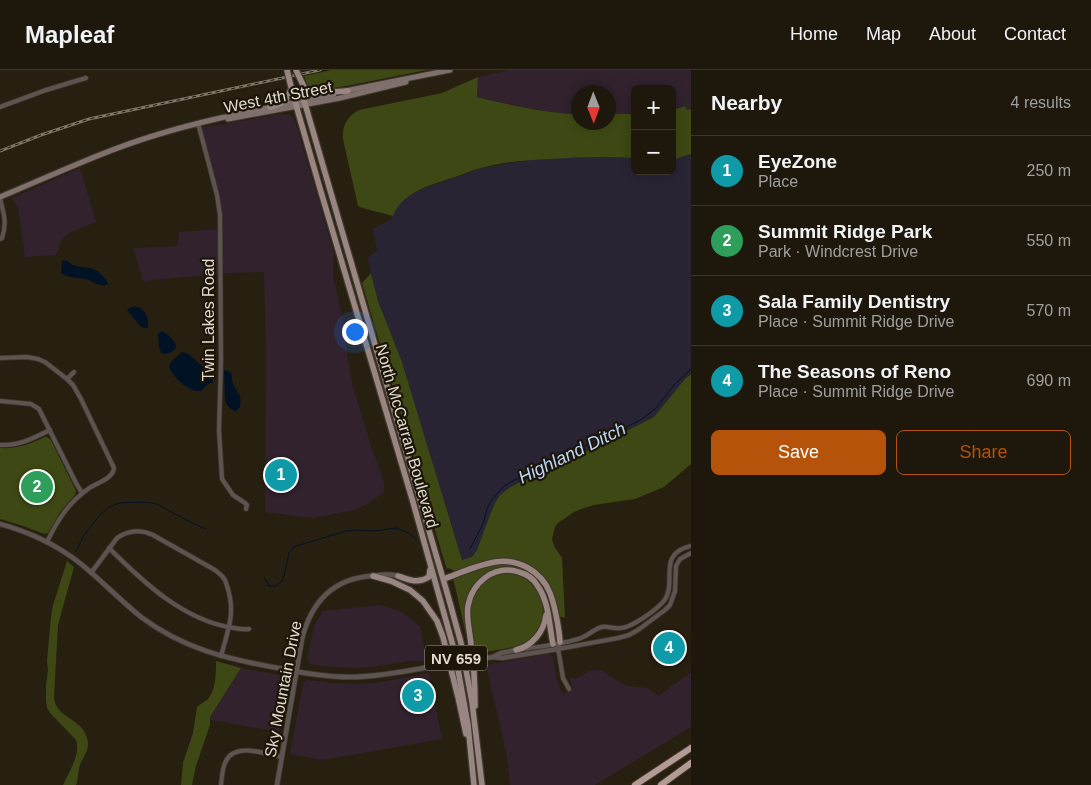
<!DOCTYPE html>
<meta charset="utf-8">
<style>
body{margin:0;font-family:Helvetica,sans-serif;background:#2a241a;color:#f1f3f6}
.controls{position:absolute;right:15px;top:15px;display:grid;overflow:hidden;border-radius:8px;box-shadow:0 2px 12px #0003}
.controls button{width:45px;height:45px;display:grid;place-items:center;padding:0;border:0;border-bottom:1px solid #3b362d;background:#1d170c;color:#f1f3f6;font:25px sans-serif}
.compass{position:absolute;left:571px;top:15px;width:45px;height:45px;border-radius:50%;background:#1d170c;box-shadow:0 2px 12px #0003;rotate:179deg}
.you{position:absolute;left:354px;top:261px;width:18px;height:18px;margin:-12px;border:4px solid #fff;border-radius:50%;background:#1a73e8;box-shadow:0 0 0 8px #1a73e833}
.badge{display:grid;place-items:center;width:32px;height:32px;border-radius:50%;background:#b45309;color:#fff;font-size:16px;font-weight:700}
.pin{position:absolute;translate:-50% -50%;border:2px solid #fff;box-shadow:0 1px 5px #0006}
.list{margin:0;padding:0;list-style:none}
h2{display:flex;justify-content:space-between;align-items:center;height:65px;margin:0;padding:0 20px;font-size:21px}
h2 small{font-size:16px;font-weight:400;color:#a09f9d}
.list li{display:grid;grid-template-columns:32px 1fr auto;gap:15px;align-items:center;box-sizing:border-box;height:70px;padding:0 20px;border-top:1px solid #3b362d}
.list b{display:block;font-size:19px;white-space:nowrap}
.list p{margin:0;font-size:16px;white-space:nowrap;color:#a09f9d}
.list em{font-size:16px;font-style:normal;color:#a09f9d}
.actions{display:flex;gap:10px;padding:15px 20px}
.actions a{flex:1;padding:11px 0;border:1px solid #b45309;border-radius:8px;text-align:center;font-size:18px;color:#b45309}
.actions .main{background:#b45309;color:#fff}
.map{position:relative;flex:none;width:691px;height:715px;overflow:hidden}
header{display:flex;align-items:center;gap:30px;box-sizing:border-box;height:70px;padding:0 25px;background:#1d170c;border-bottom:1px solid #3b362d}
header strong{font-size:24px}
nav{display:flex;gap:28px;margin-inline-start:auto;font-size:18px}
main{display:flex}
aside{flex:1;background:#1d170c}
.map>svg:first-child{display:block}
.commercial{fill:#31222d}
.industrial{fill:#292434}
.green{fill:#3d4814}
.water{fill:#021225}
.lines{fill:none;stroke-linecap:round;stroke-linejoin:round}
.stream{stroke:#021225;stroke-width:1}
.minor-casing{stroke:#41392b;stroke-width:5.5}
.tertiary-casing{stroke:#41392b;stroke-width:6}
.secondary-casing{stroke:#41392b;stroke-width:7}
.primary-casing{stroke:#41392b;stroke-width:8}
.motorway-casing{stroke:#41392b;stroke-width:8}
.minor{stroke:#5d5351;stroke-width:4}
.tertiary{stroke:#5d5351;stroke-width:4.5}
.secondary{stroke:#7f706d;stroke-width:5}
.primary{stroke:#998682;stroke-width:5.5}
.motorway{stroke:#b29a95;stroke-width:6}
.rail-casing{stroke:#7d766a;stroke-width:3}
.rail{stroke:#1d1507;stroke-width:1;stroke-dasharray:4;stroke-linecap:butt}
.tertiary-bridge-casing{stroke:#41392b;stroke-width:6;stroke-linecap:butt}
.primary-bridge-casing{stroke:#41392b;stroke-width:8;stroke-linecap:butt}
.tertiary-bridge{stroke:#5d5351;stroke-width:4.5}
.primary-bridge{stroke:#998682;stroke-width:5.5}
.labels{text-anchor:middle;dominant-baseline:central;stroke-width:4.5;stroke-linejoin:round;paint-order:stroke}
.shield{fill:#1d1507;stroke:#a69f94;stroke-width:1}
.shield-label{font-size:15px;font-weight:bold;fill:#e0dad0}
.street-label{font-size:16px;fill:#e0dad0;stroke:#1d1507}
.water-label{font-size:18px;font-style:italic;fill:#bad8fb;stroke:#1d1507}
</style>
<header>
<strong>Mapleaf</strong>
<nav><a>Home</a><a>Map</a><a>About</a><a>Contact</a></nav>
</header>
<main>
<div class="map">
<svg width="691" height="715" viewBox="0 0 691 715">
<rect width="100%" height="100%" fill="#271f10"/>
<g class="commercial">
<path d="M509 0H691V39L686 40 684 36 672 40V19H635V44H609L608 22H578V44L559 43 527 38 477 27 478 7Z"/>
<path d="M281 44 291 45 295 51 324 149 334 184 333 206 344 253 348 289 352 314 371 376 381 403 384 414V421L380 425 367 434 354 440 314 448 302 447 265 442 266 280 264 202 230 203 143 211 133 178 178 176 179 162 221 159 220 145 199 58Z"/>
<path d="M80 98 96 152 69 163 60 171 59 180 56 185 25 187 18 138 12 128Z"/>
<path d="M380 535 400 541 420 556 427 592 409 591 373 597 352 598 320 596 309 594 308 593 307 589 314 556 323 541Z"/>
<path d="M547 584H550L553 587 557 610 560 618 563 624 573 619 569 606 575 609 590 601 594 600H602L614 609 627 616 648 618 651 620 658 626 691 602V657L595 715H510L507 687 486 595Z"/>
<path d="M241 598 285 606 288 608V612L279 662 211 650 210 647Z"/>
<path d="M429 603 442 669 323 690 290 684 303 613 305 611 308 610 333 613 358 614 375 613Z"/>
</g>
<path class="industrial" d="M691 84V304L685 309 654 347 547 401 520 412 509 418 500 425 495 433 490 445 477 480 472 487 462 490 402 292 378 231 368 189 372 184 377 181 373 159 391 149 398 135 404 129 416 121 482 98 530 90 602 86 635 88V101H672V90Z"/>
<g class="green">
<path d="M332 0H427L346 16 316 20 308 17 304 6Z"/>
<path d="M478 7 477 27C511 35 544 43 578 44V52H608L609 44H635V88C606 86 578 87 550 89 527 90 504 92 481 98 470 101 459 106 449 109 427 116 402 123 393 146 381 142 369 141 358 136L343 69C342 56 347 46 359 40L442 23Z"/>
<path d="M685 36 687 40 691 39V84L672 90V40Z"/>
<path d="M371 203 378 231 402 292 462 490 472 487 477 480 490 445 495 433 500 425 509 418 520 412 547 401 654 347 685 309 691 304V394L664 417 635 429 594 435 584 438 574 442 558 453 555 457 552 469 554 476 562 488 565 548 558 546C556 537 555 527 551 519 541 497 517 485 493 489 480 492 468 499 455 501L448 498 447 499 446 497 362 213Z"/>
<path d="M45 367H47L51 370 76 421 75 425 60 442 48 463 44 464 23 456 0 449V378C17 379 30 374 45 367Z"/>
<path d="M67 491 74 497 58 555 54 627C55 649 86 648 88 673 89 683 80 690 79 699 78 705 78 710 76 715H63C69 702 81 684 76 670L51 644 47 638 46 631V615L48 600 47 591 51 547 53 535Z"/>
<path d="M499 493 517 495 534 504 531 506 500 499 471 521 468 574 455 516 453 508 490 495Z"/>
<path d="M512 503C540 510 553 542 534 565 529 571 522 574 514 577L475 584C474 570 469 555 470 541 472 519 490 502 512 503Z"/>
<path d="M216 591 241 598 210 647V655L196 696 192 715H181L183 693 193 663 197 637C200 634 204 632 207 630 216 621 216 603 216 591Z"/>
</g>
<g class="water">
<path d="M66 190C69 192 71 194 73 195 79 197 84 197 90 198 97 199 106 207 108 214 104 216 104 216 100 215 96 214 93 212 89 210 79 207 70 209 61 203L62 191Z"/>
<path d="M131 237C134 237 138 236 140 238 147 241 149 252 148 258H144L141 257 127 240Z"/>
<path d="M162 261C166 263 170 266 172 269 182 278 171 284 162 284L159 278 158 264Z"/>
<path d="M182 282C191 283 197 293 205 298L208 307 213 310V312L207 315 201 321C188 322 173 308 169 296L170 293Z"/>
<path d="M224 300C235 302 230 305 233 313 236 323 243 323 240 337L236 341C231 340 226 335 225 330L224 302Z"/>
</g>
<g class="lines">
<g class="stream">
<path d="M470 479 483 454 487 439 491 431 504 416 532 400 548 394 570 381 603 369 642 349 655 339 675 314 691 299"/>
<path d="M76 481 84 465 98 447 109 437 119 433 138 432 153 433 159 435 188 451 206 459"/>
<path d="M264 507 269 516H276L282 511 284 506 289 483 294 477 300 475 346 461 355 460 375 461 396 458 408 463 415 468"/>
</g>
<defs>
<g id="minor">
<path d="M0 37 46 20 86 8"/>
<path d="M198 53 217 125 220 145 221 291 219 360 222 409 233 425 245 433 247 435 246 439"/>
<path d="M0 129C4 143 7 154 2 168L0 169"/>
<path d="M0 288 27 287 38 289 45 292 67 309 73 315 81 329 114 398C113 409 96 413 88 419 68 433 57 451 47 472"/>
<path d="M67 309 74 302"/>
<path d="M0 331 31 334 39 339 76 413 82 423"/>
<path d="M0 375C19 376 34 368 50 360"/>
<path d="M109 478C143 512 184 551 234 558 239 559 244 560 249 559"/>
<path d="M91 503 117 468C129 460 140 459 153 465L215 500 222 506 225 510C237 541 229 556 221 586"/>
<path d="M558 578 563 608 569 619"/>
<path d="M524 579C543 576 564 574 581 568 589 565 594 559 602 557 608 556 614 559 621 558 631 558 656 540 663 532 679 514 655 484 691 476"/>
<path d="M558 579 618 568 629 565 638 560 665 540 670 535 675 521 676 496 680 489 691 483"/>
<path d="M221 715C222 707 222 698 226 691 235 672 266 684 282 687"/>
</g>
<g id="tertiary">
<path d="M0 454C29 462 57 475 81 494 102 511 120 530 141 547 184 579 227 589 278 598 302 603 326 607 350 607 376 607 403 602 429 597"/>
<path d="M493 587 502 588 558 579 560 572"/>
<path d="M493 587 501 583 516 580"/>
<path d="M277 715 302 569C311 533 332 509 371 506 382 505 386 503 398 506"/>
</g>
<g id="secondary">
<path d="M345 21 450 0"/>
<path d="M228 49 340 28 406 12"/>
<path d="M0 127C51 106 103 81 156 65 214 47 275 37 334 24"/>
</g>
<g id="primary">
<path d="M305 19 313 23 348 21"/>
<path d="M301 20 448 526 461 573 472 632 482 715"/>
<path d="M292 21 321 122 413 432 455 583 468 655 474 715"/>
<path d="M270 37C279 34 288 32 290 21"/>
<path d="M373 506 391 511 410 520 423 531 437 551 443 567 458 627 466 664"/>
<path d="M398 506C409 510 418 514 429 507L430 500"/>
<path d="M444 509C460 503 477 495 495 492 518 488 541 501 550 523 555 536 559 559 560 572"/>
<path d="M516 580C532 576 544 562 546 545"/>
<path d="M475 636C475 615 474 595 471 574 470 562 466 548 468 536 472 513 494 494 519 502 526 504 533 508 537 515 549 531 549 554 553 574"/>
</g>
<g id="motorway">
<path d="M635 715 691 678"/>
<path d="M661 715 691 693"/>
</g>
</defs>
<use href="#minor" class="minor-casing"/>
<use href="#tertiary" class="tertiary-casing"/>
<use href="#secondary" class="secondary-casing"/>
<use href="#primary" class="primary-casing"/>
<use href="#motorway" class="motorway-casing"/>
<use href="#minor" class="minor"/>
<use href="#tertiary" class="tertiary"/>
<use href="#secondary" class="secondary"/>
<use href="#primary" class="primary"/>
<use href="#motorway" class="motorway"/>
<defs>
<path id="rail" d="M0 81 41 65 89 49 320 0"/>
</defs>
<use href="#rail" class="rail-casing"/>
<use href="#rail" class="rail"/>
<defs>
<path id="tertiary-bridge" d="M429 597 493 587"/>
<g id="primary-bridge">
<path d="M287 0 292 21"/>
<path d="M296 0 305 19"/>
</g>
</defs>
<use href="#tertiary-bridge" class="tertiary-bridge-casing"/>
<use href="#primary-bridge" class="primary-bridge-casing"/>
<use href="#tertiary-bridge" class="tertiary-bridge"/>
<use href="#primary-bridge" class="primary-bridge"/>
</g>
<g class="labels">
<rect class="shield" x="425" y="575.5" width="62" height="25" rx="4"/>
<g class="shield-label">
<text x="456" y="588">NV 659</text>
</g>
<g class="street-label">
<text transform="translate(278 27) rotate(-11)">West 4th Street</text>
<text transform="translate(208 250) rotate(-90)">Twin Lakes Road</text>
<text transform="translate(407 366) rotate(74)">North McCarran Boulevard</text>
<text transform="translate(283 619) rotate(-79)">Sky Mountain Drive</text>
</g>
<g class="water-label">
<text transform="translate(572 383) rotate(-26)">Highland Ditch</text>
</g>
</g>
</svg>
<div class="controls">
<button>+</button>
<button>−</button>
</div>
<svg class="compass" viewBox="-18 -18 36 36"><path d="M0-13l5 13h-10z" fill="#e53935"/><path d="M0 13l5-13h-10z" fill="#a09f9d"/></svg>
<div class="you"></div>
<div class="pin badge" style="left:281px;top:405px;background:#0f9aa8">1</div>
<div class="pin badge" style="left:37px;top:417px;background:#2e9e5b">2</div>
<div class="pin badge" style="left:418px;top:626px;background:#0f9aa8">3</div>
<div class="pin badge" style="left:669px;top:578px;background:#0f9aa8">4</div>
</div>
<aside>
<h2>Nearby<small>4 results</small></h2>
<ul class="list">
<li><span class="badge" style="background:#0f9aa8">1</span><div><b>EyeZone</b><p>Place</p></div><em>250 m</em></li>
<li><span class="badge" style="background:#2e9e5b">2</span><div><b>Summit Ridge Park</b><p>Park · Windcrest Drive</p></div><em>550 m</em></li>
<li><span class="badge" style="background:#0f9aa8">3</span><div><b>Sala Family Dentistry</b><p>Place · Summit Ridge Drive</p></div><em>570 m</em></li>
<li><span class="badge" style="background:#0f9aa8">4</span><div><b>The Seasons of Reno</b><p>Place · Summit Ridge Drive</p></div><em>690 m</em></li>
</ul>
<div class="actions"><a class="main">Save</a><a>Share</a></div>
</aside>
</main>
